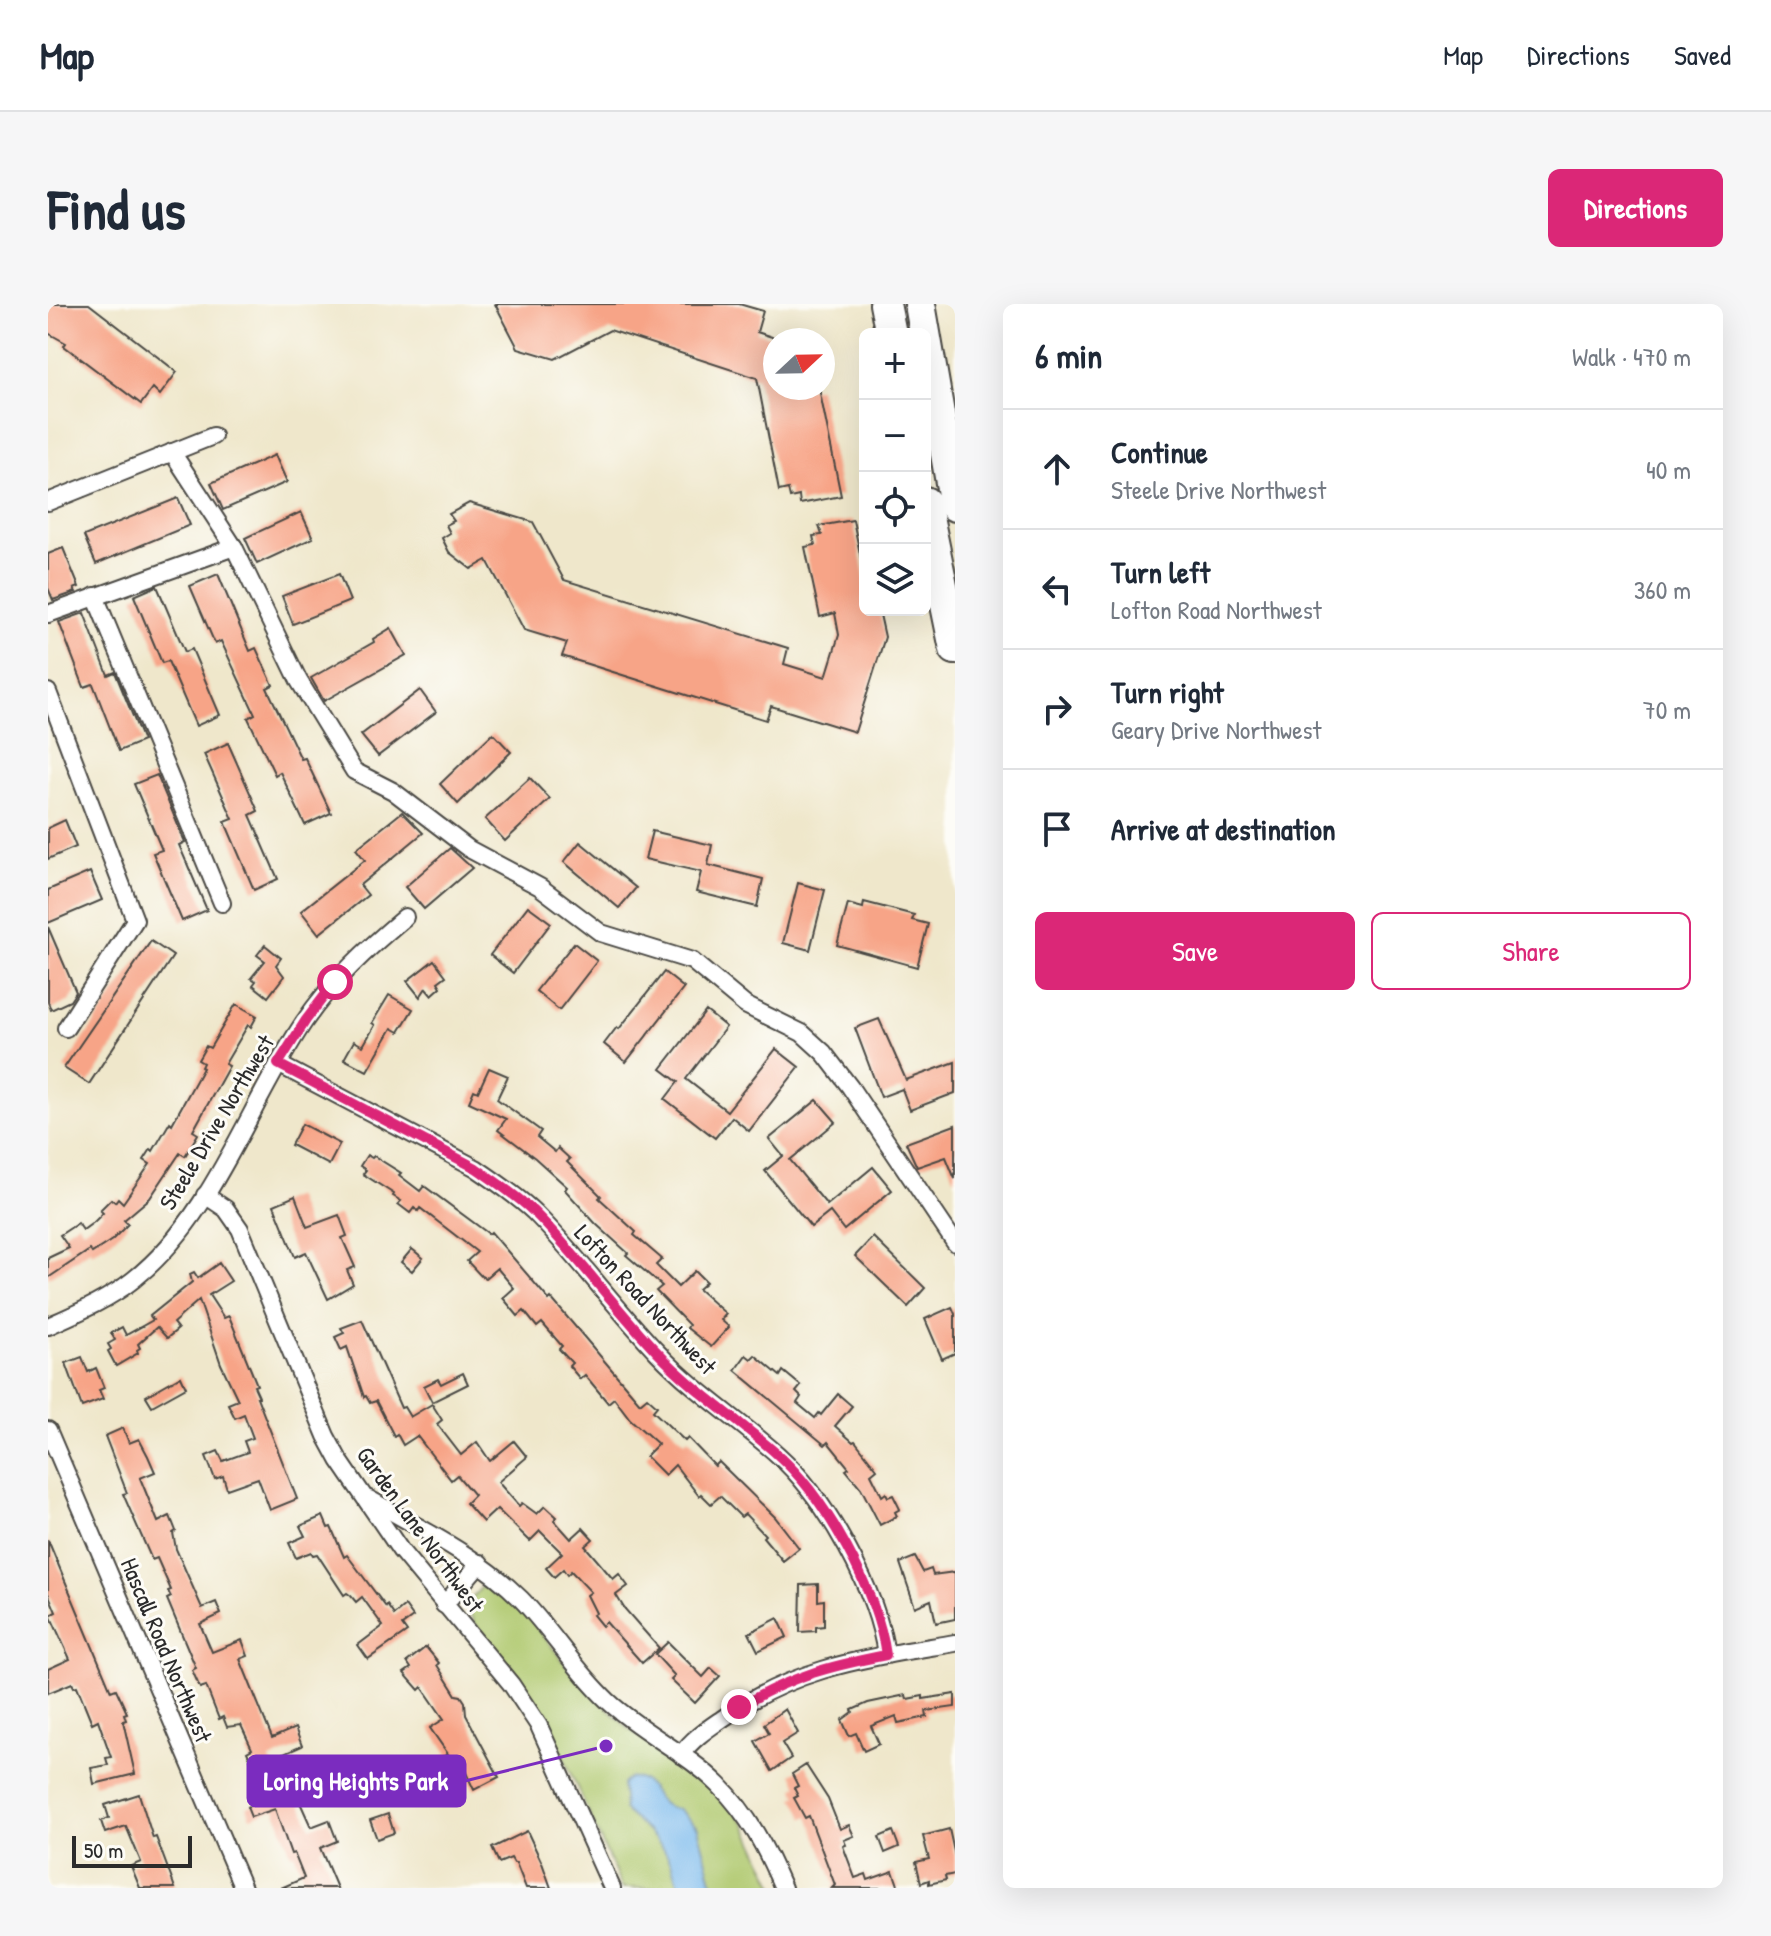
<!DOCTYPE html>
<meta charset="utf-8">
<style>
body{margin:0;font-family:"Patrick Hand",sans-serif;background:#f6f6f7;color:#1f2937}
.controls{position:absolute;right:24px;top:24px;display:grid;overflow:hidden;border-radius:12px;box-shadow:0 8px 32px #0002}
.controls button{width:72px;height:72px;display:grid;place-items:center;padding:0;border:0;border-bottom:2px solid #e0e1e3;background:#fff;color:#1f2937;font:40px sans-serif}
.compass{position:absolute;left:715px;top:24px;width:72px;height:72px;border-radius:50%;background:#fff;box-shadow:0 8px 32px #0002;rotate:68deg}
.scale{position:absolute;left:24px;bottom:20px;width:120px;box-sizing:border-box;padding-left:8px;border:4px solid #2b2b2b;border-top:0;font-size:22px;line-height:28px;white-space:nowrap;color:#2b2b2b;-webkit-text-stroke:6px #fdfcf7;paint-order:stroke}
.stop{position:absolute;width:24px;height:24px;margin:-18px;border:6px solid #db2777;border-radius:50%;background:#fff}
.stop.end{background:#db2777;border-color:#fff;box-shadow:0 2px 8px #0008}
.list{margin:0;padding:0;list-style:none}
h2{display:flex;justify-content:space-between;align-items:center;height:104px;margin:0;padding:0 32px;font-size:34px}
h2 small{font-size:26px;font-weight:400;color:#747a83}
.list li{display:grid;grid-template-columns:52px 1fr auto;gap:24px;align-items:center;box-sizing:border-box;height:120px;padding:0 32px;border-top:2px solid #e0e1e3}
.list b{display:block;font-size:30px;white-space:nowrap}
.list p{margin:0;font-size:26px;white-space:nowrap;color:#747a83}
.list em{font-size:26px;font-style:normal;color:#747a83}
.actions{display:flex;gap:16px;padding:24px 32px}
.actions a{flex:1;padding:18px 0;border:2px solid #db2777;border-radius:12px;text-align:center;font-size:28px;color:#db2777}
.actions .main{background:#db2777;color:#fff}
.icon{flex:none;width:44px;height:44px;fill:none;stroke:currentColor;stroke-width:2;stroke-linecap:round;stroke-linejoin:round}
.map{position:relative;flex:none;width:907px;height:1584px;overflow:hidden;border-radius:12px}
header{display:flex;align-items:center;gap:48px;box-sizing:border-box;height:112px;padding:0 40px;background:#fff;border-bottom:2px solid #e0e1e3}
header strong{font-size:38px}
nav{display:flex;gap:44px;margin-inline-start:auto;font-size:28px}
.intro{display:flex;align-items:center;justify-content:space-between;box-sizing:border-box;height:192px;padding:0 48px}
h1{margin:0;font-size:56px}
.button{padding:20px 36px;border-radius:12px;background:#db2777;color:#fff;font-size:28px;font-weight:700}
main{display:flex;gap:48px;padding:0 48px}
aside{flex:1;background:#fff;border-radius:12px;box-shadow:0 8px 32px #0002}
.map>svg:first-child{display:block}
.green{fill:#b0c96f;stroke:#6e7a4d;stroke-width:2}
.water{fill:#7abaee;stroke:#52728c;stroke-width:2}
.building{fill:#f7a487}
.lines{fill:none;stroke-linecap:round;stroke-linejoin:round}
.street-casing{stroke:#484743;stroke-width:20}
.highway-casing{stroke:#484743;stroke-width:34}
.street{stroke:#fff;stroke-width:16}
.highway{stroke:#fff;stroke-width:30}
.route{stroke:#db2777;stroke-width:10}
.labels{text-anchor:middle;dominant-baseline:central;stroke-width:6;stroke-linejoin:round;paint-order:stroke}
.street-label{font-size:24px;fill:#2b2b2b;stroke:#fdfcf7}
.leader{fill:none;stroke:#7b2cbf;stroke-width:3}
.callout-dot{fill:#7b2cbf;stroke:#fdfcf7;stroke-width:3}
.callout{fill:#7b2cbf;stroke:#7b2cbf;stroke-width:3}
.callout-label{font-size:26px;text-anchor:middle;font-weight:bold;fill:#fff}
</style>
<header>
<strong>Map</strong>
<nav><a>Map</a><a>Directions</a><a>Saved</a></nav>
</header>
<div class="intro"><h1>Find us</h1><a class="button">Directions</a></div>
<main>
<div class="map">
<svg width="907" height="1584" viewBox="0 0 907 1584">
<rect width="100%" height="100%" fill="#fdfcf7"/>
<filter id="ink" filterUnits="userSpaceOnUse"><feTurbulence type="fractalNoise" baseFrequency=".0125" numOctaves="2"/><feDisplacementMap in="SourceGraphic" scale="16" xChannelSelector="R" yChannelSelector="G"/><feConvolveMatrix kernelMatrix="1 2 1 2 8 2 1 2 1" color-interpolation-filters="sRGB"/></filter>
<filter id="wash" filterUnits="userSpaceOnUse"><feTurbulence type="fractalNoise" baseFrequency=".006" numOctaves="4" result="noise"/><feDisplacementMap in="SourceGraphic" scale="32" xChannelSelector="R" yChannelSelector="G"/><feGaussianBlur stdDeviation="1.8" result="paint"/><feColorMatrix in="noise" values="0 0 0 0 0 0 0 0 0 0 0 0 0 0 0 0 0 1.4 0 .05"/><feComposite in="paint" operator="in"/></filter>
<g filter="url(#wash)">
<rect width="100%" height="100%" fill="#efe7cb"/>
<path class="green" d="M435 1281 448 1282 473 1303 526 1371 580 1424 670 1488 697 1520 728 1584H574L500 1418 429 1322 418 1302Z"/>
<path class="water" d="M581 1474C611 1473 600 1503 631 1505L650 1524 666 1584H632C619 1538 609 1537 576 1506L574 1480Z"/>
<g id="blocks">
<g class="building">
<path d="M0 0H41L129 68 112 91 105 84 93 100 16 42 18 39 0 29Z"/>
<path d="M447 0H691L715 7 709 28 727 34V84H771L793 192 752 200 751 192 742 194 740 185 731 187 709 74 562 26 507 55 470 44Z"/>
<path d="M227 151 239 178 175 206 163 179Z"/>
<path d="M130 194 142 221 48 260 36 232Z"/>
<path d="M421 199 485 218 516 276 740 344 736 360 778 373 791 331 787 309 772 313 757 243 767 241 765 232 774 231 771 222 805 216 817 274V306H831L837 333 807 428 723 402 718 416 514 352 519 339 476 326 439 256 423 265 401 248 394 234 402 229 398 221 406 217 401 210Z"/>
<path d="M253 208 265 234 209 260 197 234Z"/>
<path d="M15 244 31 283 26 285 28 288 5 296 0 284V250Z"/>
<path d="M170 270 202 347 208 344 225 381 219 384 253 455 257 454 283 509 257 521 232 468 227 471 200 414 207 410 173 337 167 340 142 282Z"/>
<path d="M291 270 302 297 245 320 234 292Z"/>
<path d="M109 282 137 348 144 345 172 411 148 422 120 357 114 359 86 292Z"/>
<path d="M36 309 60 371 67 368 95 437 71 447 45 380 36 383 11 318Z"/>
<path d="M343 324 358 351 276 397 263 374 326 338 325 335Z"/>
<path d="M372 386 388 408 330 452 313 431Z"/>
<path d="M445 429 463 448 410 500 392 480Z"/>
<path d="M180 439 210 507 202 511 230 575 206 586 177 518 185 515 156 450Z"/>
<path d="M109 471 137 538 131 541 159 606 134 617 105 549 114 546 86 480Z"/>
<path d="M482 474 502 495 457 537 437 515Z"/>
<path d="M354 508 375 529 312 581 320 591 271 630 253 607 317 556 308 545Z"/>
<path d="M17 516 28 543 0 555V524Z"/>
<path d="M604 527 664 541 660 561 715 575 709 603 648 588 653 568 597 555Z"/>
<path d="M532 538 588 584 571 604 516 558Z"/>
<path d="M402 544 424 564 376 605 357 583Z"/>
<path d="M42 568 54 596 0 619V586Z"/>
<path d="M750 579 777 586 762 646 735 639Z"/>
<path d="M816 598 866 611 864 616 880 620 869 663 789 641 800 600 815 604Z"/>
<path d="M480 602 503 619 465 669 442 651Z"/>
<path d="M0 623 28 688 22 697 3 706 0 698Z"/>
<path d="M103 637 125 652 41 780 16 764Z"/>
<path d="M526 639 549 657 511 706 488 687Z"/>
<path d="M217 641 233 654 228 661 236 672 220 693 205 681 208 677 203 674 217 657 209 651Z"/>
<path d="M386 656 398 672 390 678 393 683 384 691 378 684 372 693 359 677Z"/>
<path d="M616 668 636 684 578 758 556 740 569 723 571 725Z"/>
<path d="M341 691 365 705 351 728 344 724 319 767 296 755 306 737 315 742 327 721 324 719Z"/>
<path d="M188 700 209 712 203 723 200 721 177 760 181 762 145 827 150 830 137 852 132 849 102 894 76 916 80 920 64 936 44 949 42 946 0 974V954L21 944 12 931 30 919 35 926 46 918 55 909 52 906 63 895 67 898 70 894 75 899 102 860 96 856 103 845 105 847 122 818 124 820 155 764 153 763 155 759 150 756 158 742 162 744Z"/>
<path d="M658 707 678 723 638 775 679 807 728 745 751 763 701 827 684 813 667 834 617 795 630 778 613 765Z"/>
<path d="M831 715 858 776 907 758V789L862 806 854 785 833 793 807 724Z"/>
<path d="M441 764 460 772 449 795 493 827 489 833 507 848 510 844 522 855 519 858 553 892 551 894 588 928 586 931 614 955 608 961 630 983 647 967 658 978 650 985 678 1010 673 1016 681 1023 663 1043 639 1024 641 1021 608 987 614 982 578 951 580 949 548 920 517 886 519 883 487 854 450 826 458 815 421 798 426 786 430 788Z"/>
<path d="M769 796 788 818 742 856 779 901 825 863 844 886 796 926 782 908 763 923 717 867 735 852 721 835Z"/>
<path d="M254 820 292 840 281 861 243 841Z"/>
<path d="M907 821V875L898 853 869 863 858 839Z"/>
<path d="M319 851 324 854 326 852 353 869 351 871 372 887 376 882 441 930 443 928 501 996 503 994 592 1099 599 1093 609 1102 605 1107 637 1137 640 1134 667 1162 671 1158 727 1213 751 1244 735 1257 715 1233 717 1231 697 1210 693 1213 672 1192 663 1200 653 1190 651 1192 627 1161 617 1171 598 1152 610 1140 582 1115 566 1094 560 1099 537 1071 532 1075 521 1062 524 1059 511 1045 514 1042 494 1019 489 1023 476 1007 470 1012 455 994 466 984 449 964 437 974 433 972 419 957 429 948 372 904 370 907 366 904 362 909 350 900 353 897 345 892 346 890 315 870 318 866 312 862Z"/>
<path d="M247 892 259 923 291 911 299 932 294 934 307 963 299 966 305 980 280 995 258 948 247 953 226 901Z"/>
<path d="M825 933 877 984 860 1003 807 952Z"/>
<path d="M364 945 375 954 364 967 353 958Z"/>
<path d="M171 959 183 977 161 991 176 1014 181 1012 209 1081 206 1082 211 1093H209L249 1195 222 1206 210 1174 179 1185 175 1172 167 1175 158 1152 170 1147 175 1157 200 1148 196 1137 205 1134 196 1110 187 1114 180 1100 190 1096 173 1060 151 996 125 1019 130 1025 119 1034 109 1023 90 1040 92 1044 89 1046 90 1049 68 1062 60 1047 63 1045 60 1040 67 1036 63 1029 74 1023 78 1031 105 1016 102 1012 144 978 142 970 146 968 150 974Z"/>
<path d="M904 1003 907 1010V1049L894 1055 877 1015Z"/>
<path d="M314 1016 353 1104 356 1103 362 1113 384 1100 394 1116 389 1120 413 1151 429 1138 442 1157 466 1137 479 1153 450 1178 471 1202 474 1199 489 1210 497 1202 509 1213 506 1216 523 1235 535 1224 545 1235 537 1242 565 1275 571 1270 580 1282 568 1291 576 1304 611 1344 594 1359 558 1318 554 1322 545 1311 548 1309 539 1291 543 1288 523 1267 519 1271 515 1265 506 1273 498 1264 514 1249 492 1227 482 1237 449 1205 435 1218 418 1199 426 1191 409 1171 403 1176 369 1132 355 1141 349 1130 346 1132 328 1097 322 1099 318 1092 316 1093 299 1043 293 1046 287 1033 296 1029 293 1024Z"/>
<path d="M698 1051 703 1055 707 1051 732 1072 735 1067 753 1082 748 1088 753 1093 749 1099 767 1114 771 1109 773 1111 790 1090 804 1102 787 1122 805 1138 807 1137 829 1165 823 1170 834 1192 838 1189 840 1193 845 1191 852 1205 847 1208 849 1212 832 1221 813 1184 798 1166 801 1164 780 1138 777 1141 687 1066Z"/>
<path d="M34 1053 40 1068 48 1064 56 1084 51 1086 55 1095 34 1103 18 1059Z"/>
<path d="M415 1069 420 1080 384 1098 376 1082 390 1075 393 1080Z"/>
<path d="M133 1072 138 1083 104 1102 98 1092Z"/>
<path d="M75 1124 81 1139 91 1135 100 1152 107 1168 92 1174 110 1218 122 1212 128 1227 125 1229 128 1245 154 1304 168 1298 173 1310 152 1320 164 1348 194 1336 200 1352 192 1355 224 1434 247 1424 254 1442 222 1456 226 1464 210 1471 199 1448 204 1445 193 1421 179 1423 175 1413 171 1415 158 1382 152 1384 144 1366 148 1364 119 1295 123 1293 120 1287 123 1286 109 1254 104 1256 75 1190 79 1189 57 1132Z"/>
<path d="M275 1212 280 1224 283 1223 296 1253 299 1251 338 1303 339 1301 346 1311 357 1302 365 1313 354 1321 359 1328 320 1355 310 1341 335 1322 314 1293 308 1298 303 1292 299 1289 296 1291 269 1250 265 1251 263 1248 248 1254 241 1239 257 1232 252 1222Z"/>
<path d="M0 1236 63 1387 68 1385 79 1409 76 1410 78 1416 75 1417 87 1470 46 1480 43 1464 60 1461 58 1454 63 1453 50 1416 44 1419 29 1382 26 1383 24 1379 0 1389V1365L22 1355 2 1311 8 1308 0 1289Z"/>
<path d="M867 1253 875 1268 883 1265 885 1271 907 1268V1315L888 1319 883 1296 867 1303 852 1259Z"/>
<path d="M770 1280V1297L776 1296V1322L768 1323V1327L752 1328 753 1281Z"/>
<path d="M730 1314 739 1333 710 1347 701 1329Z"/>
<path d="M620 1338 655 1373 663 1364 672 1372 647 1399 623 1376 627 1372 607 1350Z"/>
<path d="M378 1343 391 1359 389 1361 408 1391 413 1392 417 1398 418 1411 451 1473 426 1486 415 1462 383 1479 374 1464 400 1450 382 1424 396 1415 374 1383 371 1386 356 1369 363 1364 359 1358Z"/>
<path d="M907 1390V1403L878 1407 879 1413 850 1419 848 1412 823 1422 831 1440 816 1447 808 1429 801 1432 794 1416 805 1408 804 1406 820 1399 858 1391 859 1395 875 1392V1395Z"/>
<path d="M737 1405 750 1429 734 1439 743 1454 724 1467 707 1437 721 1429 716 1420Z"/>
<path d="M758 1461 780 1495 792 1525 801 1521 806 1532 796 1536 798 1541 795 1542 807 1574 818 1570 820 1576 845 1567 851 1584H784L787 1581 761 1512 757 1514 746 1494 750 1492 746 1484 750 1482 744 1470Z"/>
<path d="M246 1485 263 1523 281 1516 289 1537 272 1544 289 1584H233L256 1574 246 1549 243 1550 227 1505 203 1513 199 1503Z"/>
<path d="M91 1490 105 1534 108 1533 127 1584H92L83 1562 93 1558 78 1522 57 1529 53 1517 61 1514 57 1501Z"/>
<path d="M340 1510 346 1529 329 1535 322 1516Z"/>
<path d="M901 1525 907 1552V1570L897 1572 898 1576 881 1580V1576L873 1579 868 1558 881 1555 875 1532Z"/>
<path d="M479 1527 494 1559 503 1584H478L468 1559H466L463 1554 451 1559 444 1544Z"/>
<path d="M845 1527 851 1543 837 1549 831 1533Z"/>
</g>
</g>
</g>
<g filter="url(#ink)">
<use href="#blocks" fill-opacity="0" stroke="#484743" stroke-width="2"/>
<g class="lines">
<defs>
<g id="street">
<path d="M124 148 186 243 251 377 306 467 345 487 421 545 492 583 553 629 644 657 697 701 754 729 776 749 802 783 907 939"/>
<path d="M0 198 165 132"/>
<path d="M47 292 174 599"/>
<path d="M0 310 186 243"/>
<path d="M0 388 87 616 18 724"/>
<path d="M230 760 428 864C448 878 468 891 486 908 530 952 567 1004 610 1049 647 1088 691 1116 730 1151 778 1194 830 1288 838 1351"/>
<path d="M157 891 178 905 192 925 278 1132 291 1156 353 1247 463 1380 491 1422 564 1584"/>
<path d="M0 1022C29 1009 60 996 85 976 166 912 200 801 256 718 284 677 320 644 357 613"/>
<path d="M0 1126 195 1584"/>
<path d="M321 1195C373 1225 430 1252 473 1295 504 1327 527 1366 560 1397 594 1429 638 1448 671 1481 701 1511 719 1546 735 1584"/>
<path d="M396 1301 432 1259"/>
<path d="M633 1451C644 1435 658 1426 674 1415 748 1362 820 1354 907 1339"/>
</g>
<g id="highway">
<path d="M837 0 843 30"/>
<path d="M872 0 907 202"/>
<path d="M877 198 907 345"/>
</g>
</defs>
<use href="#street" class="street-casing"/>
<use href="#highway" class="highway-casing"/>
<use href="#street" class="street"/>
<use href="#highway" class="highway"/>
</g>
</g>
<g class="lines" filter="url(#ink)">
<path class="route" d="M287 678 258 716 230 760 428 864C448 878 468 891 486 908 530 952 567 1004 610 1049 647 1088 691 1116 730 1151 778 1194 829 1287 838 1351 778 1363 744 1372 691 1403"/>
</g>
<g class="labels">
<g class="street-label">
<text transform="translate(168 818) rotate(-59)">Steele Drive Northwest</text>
<text transform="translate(598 995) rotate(47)">Lofton Road Northwest</text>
<text transform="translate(373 1225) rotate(54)">Garden Lane Northwest</text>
<text transform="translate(119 1346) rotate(67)">Hascall Road Northwest</text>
</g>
</g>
<path class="leader" d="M558 1442L417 1477"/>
<circle class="callout-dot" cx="558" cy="1442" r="8"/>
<rect class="callout" x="200" y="1452" width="217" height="50" rx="8"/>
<g class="callout-label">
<text x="308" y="1486">Loring Heights Park</text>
</g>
</svg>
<div class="controls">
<button>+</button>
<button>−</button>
<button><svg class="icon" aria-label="locate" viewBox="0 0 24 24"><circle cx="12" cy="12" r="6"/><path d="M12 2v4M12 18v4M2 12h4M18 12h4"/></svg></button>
<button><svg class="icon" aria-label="layers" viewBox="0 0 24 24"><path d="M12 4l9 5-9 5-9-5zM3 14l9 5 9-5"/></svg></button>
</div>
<svg class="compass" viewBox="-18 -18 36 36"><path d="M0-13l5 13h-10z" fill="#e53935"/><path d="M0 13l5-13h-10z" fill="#747a83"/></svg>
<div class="scale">50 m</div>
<div class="stop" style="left:287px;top:678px"></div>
<div class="stop end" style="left:691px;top:1403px"></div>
</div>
<aside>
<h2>6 min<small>Walk · 470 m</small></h2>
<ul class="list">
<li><svg class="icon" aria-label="ahead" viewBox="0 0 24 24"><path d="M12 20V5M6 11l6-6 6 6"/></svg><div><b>Continue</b><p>Steele Drive Northwest</p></div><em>40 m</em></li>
<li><svg class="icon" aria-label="left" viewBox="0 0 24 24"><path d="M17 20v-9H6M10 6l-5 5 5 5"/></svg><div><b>Turn left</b><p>Lofton Road Northwest</p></div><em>360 m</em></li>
<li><svg class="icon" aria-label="right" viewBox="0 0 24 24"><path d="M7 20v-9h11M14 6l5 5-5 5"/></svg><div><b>Turn right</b><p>Geary Drive Northwest</p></div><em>70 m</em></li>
<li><svg class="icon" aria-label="arrive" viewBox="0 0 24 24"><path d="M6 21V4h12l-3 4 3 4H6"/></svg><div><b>Arrive at destination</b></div></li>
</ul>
<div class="actions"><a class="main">Save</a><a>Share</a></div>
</aside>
</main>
